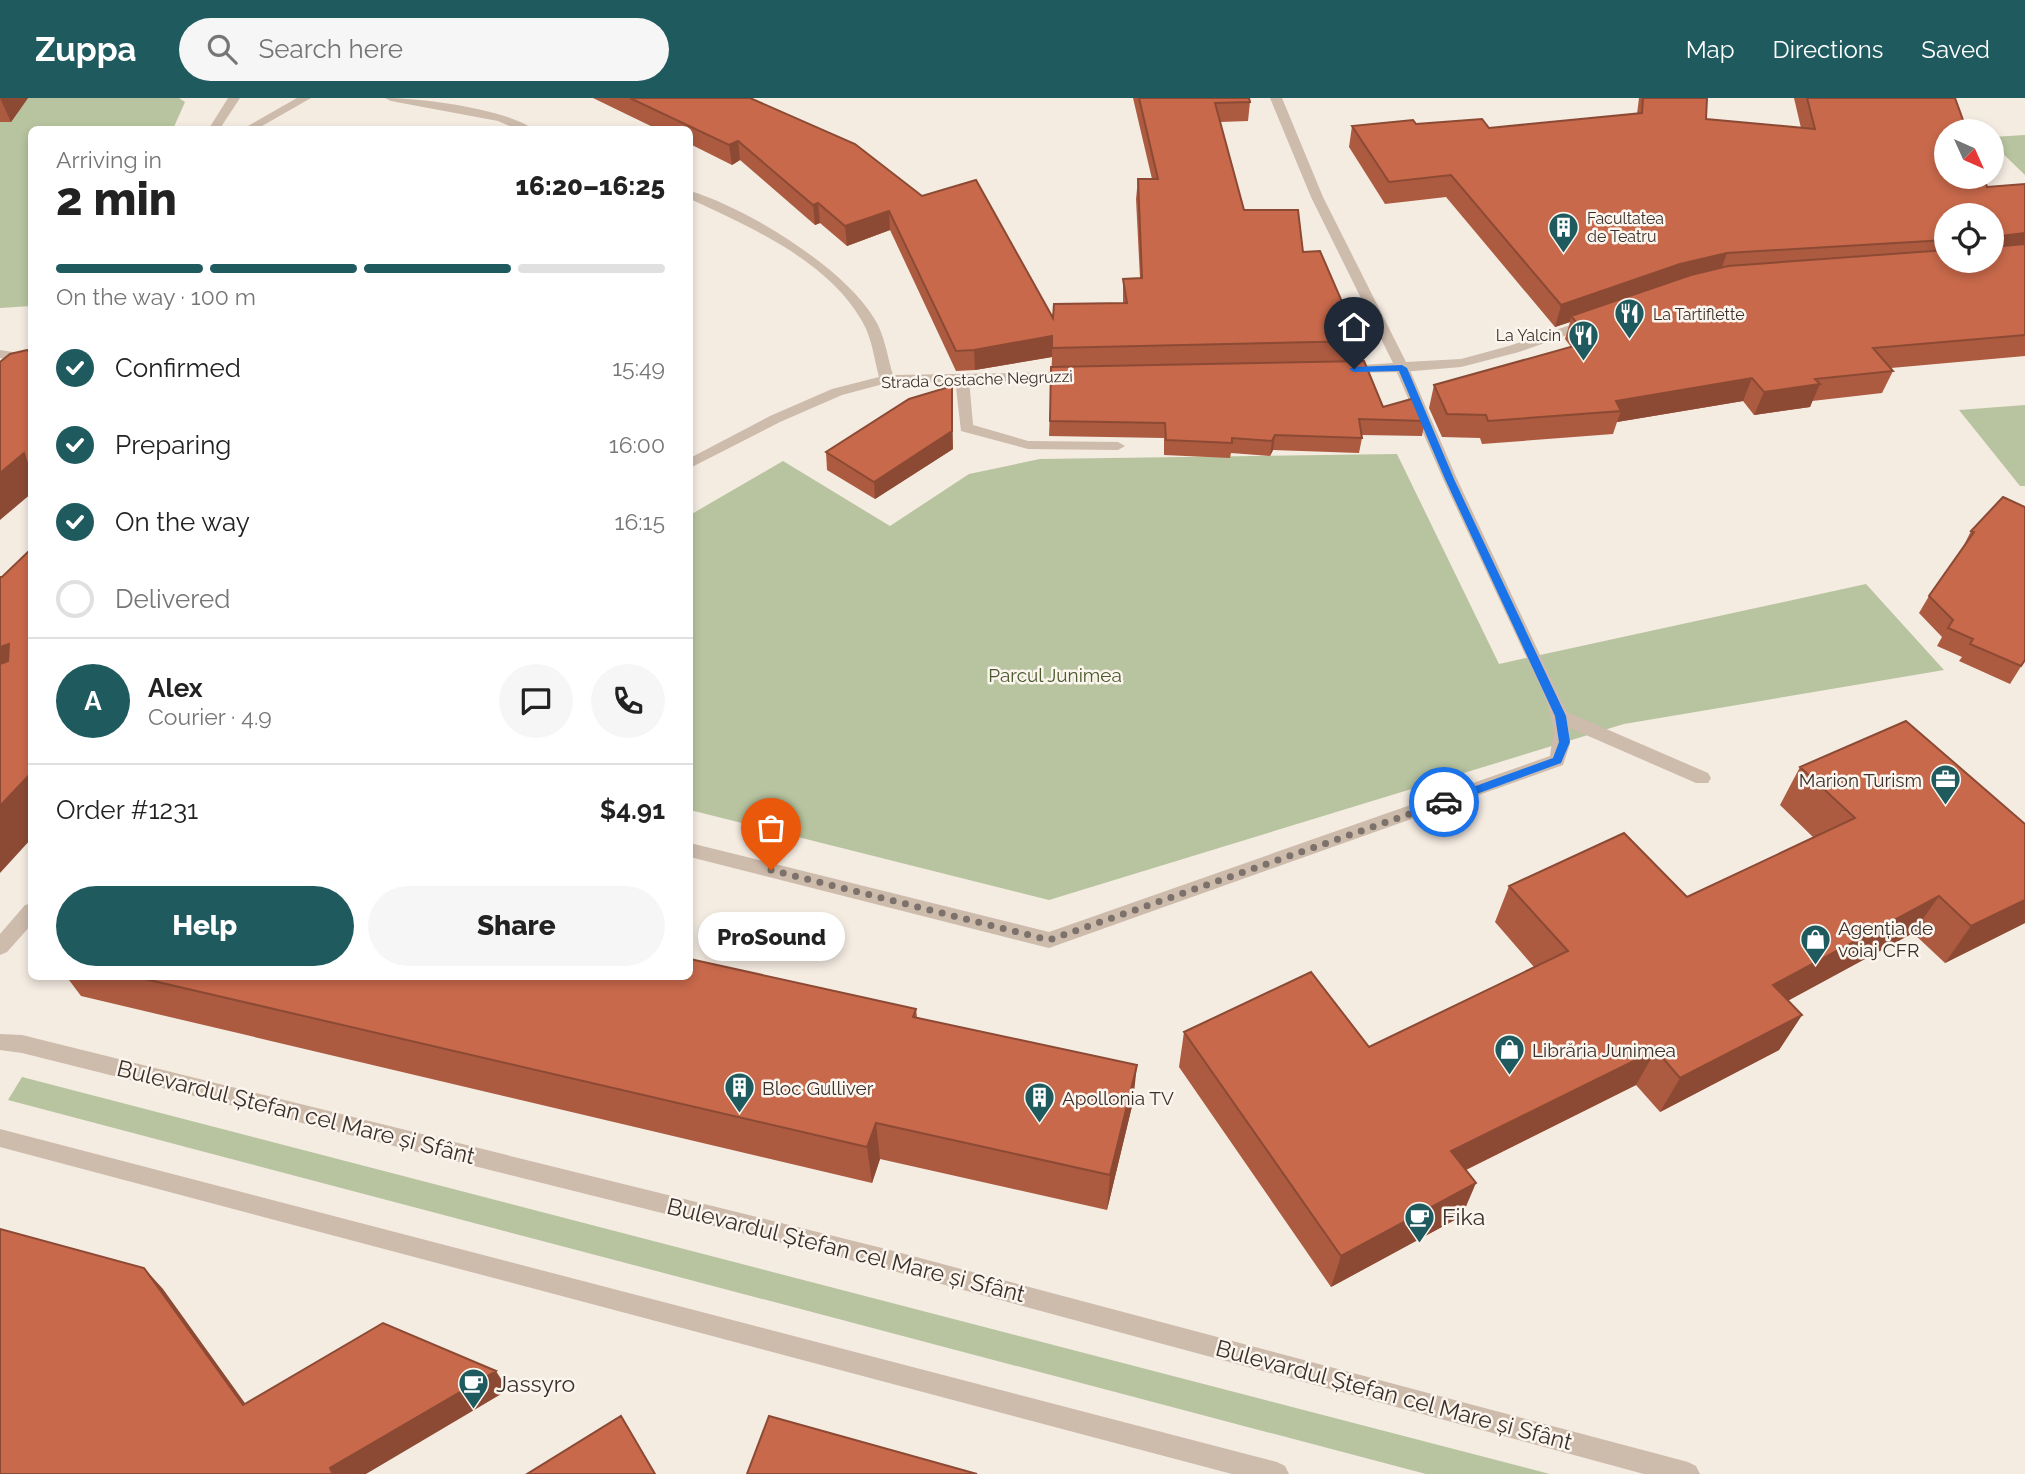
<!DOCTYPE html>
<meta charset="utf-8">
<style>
body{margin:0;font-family:Raleway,sans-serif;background:#f6f6f6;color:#222;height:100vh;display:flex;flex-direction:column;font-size:26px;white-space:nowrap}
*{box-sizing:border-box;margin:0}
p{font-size:23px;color:#767676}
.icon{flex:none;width:38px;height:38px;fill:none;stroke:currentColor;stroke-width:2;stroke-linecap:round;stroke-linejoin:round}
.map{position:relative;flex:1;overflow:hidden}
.details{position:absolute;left:28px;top:28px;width:665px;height:854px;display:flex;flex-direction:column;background:#fff;border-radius:10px;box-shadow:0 4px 10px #0003}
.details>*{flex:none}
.needle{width:46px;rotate:135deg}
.tools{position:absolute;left:1934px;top:21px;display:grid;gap:14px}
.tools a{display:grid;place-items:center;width:70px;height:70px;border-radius:50%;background:#fff;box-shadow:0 4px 10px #0003;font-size:35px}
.pin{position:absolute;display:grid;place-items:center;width:60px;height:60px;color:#fff;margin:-72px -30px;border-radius:50% 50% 50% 0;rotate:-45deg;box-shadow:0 0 7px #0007}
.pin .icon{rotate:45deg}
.courier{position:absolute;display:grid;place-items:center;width:70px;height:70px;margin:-35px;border:5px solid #1a73e8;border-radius:50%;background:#fff;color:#222;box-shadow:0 2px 9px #0007}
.bubble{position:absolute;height:49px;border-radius:24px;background:#fff;box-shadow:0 4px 10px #0003;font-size:23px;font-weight:800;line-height:49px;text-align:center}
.overview em{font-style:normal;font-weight:800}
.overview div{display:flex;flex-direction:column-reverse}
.overview{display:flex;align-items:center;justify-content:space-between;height:119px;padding:0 28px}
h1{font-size:46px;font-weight:800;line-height:52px}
.bar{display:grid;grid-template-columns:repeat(4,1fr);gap:10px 7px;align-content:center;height:84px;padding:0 28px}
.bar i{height:9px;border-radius:5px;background:#e0e0e0}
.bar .on{background:#1f5a5e}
.bar p{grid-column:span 4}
.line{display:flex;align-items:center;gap:18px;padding:0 28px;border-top:2px solid #e0e0e0}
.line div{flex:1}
.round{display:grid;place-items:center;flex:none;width:74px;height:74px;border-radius:37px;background:#f6f6f6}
ol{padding:0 28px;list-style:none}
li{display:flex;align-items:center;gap:21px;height:77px}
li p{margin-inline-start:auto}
li .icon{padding:7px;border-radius:50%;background:#1f5a5e;color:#fff;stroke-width:4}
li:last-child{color:#767676}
li i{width:38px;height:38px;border:4px solid #e0e0e0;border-radius:50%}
.cta{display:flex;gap:14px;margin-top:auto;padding:14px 28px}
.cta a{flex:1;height:80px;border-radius:42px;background:#1f5a5e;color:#fff;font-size:28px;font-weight:800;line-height:80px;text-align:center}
.cta a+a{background:#f6f6f6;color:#222}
header{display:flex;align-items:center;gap:42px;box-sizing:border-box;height:98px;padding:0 35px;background:#1f5a5e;color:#fff}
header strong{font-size:33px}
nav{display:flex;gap:38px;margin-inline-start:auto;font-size:24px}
.search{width:490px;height:63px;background:#f6f6f6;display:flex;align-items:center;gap:18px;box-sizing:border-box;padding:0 24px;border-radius:38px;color:#767676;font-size:26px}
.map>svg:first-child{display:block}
</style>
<header>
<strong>Zuppa</strong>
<div class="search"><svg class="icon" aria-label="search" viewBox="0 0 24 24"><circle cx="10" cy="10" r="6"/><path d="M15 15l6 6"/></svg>Search here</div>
<nav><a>Map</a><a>Directions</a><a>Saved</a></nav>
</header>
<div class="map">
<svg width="2025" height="1376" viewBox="0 0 2025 1376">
<rect width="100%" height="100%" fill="#f4ebe1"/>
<path fill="#b8c4a0" d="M 28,0 L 179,0 L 185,4 L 173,31 L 32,32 L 31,208 L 0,210 L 0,24 L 11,23 Z
M 2025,37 L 2025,77 L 1992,45 L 1992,39 Z
M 2025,307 L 2025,388 L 2020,388 L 1959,312 Z
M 1397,356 L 1499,566 L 1866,486 L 1944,572 L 1624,626 L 1049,802 L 690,712 L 690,417 L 783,363 L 890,428 L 969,376 L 1040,361 Z
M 22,979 L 1550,1376 L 1426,1376 L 8,1002 Z"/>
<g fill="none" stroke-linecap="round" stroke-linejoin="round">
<path fill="#cdbbac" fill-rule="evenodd" d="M 0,252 L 32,257 L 32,265 L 0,260 Z
M 1402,266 L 1409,270 L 1457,381 L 1567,614 L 1708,675 L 1711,680 L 1708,685 L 1696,685 L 1570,630 L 1570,646 L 1563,667 L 1049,850 L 690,759 L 690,745 L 1049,834 L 1550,658 L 1554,631 L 1545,599 L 1443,381 L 1395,270 Z
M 962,277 L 969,281 L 973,327 L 1028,343 L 1118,344 L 1125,348 L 1118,352 L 1028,351 L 961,333 L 955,281 Z"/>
<path fill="#cdbbac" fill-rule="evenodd" d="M 228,0 L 240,0 L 219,32 L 208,32 Z
M 297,0 L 311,0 L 255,32 L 241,32 Z"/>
<path fill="#cdbbac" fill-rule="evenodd" d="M 385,0 C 421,0 507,11 535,32 L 519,32 L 498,23 L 391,3 Z
M 1270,0 L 1282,0 L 1323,99 L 1406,264 L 1461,261 L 1509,248 L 1588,221 L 1593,222 L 1593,228 L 1519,254 L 1461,269 L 1402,274 L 1341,275 L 1339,272 L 1346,268 L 1393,265 L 1311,99 Z
M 690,93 C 747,110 843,169 874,220 C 885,237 887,258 893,277 L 1073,274 L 1080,278 L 1073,282 L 887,285 L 842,297 L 780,324 L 690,370 L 690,360 L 770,318 L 832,291 L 879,279 C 874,260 872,240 862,223 C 827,162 750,129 690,101 Z
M 32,805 L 32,826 L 7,854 L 0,857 L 0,836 L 25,807 Z
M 0,936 L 22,937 L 886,1151 L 1688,1364 L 1696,1368 L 1700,1376 L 1644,1376 L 886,1171 L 22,955 L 0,952 Z
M 0,1031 L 1277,1364 L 1285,1368 L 1289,1376 L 1232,1376 L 0,1049 Z"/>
</g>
<path fill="#ac5a40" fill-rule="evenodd" d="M 0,0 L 28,0 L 11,24 L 0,24 Z
M 593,0 L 750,0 L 1053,220 L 1123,205 L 1123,181 L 1140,180 L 1136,101 L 1138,81 L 1152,81 L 1133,0 L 1249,0 L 1250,4 L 1248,23 L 1220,24 L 1244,112 L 1303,154 L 1359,243 L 1355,263 L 1383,309 L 1425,323 L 1422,338 L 1362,337 L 1362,340 L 1359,355 L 1273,352 L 1270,358 L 1231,355 L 1230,360 L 1164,357 L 1164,340 L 1049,338 L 1052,259 L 975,272 L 956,273 L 890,132 L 847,148 L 820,125 L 815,127 L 740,62 L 732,67 L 690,46 L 690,32 L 659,32 Z
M 1639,0 L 1707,0 L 1706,21 L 1801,30 L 1794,0 L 1955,0 L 1987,89 L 2025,86 L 2025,258 L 1891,270 L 1893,273 L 1882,295 L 1812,303 L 1810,309 L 1754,317 L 1743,303 L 1617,324 L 1613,336 L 1482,346 L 1480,340 L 1442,339 L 1429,310 L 1434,287 L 1571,249 L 1565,241 L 1570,224 L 1555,229 L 1446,99 L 1385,106 L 1349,49 L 1352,28 L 1416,26 L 1489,30 L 1637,16 ZM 1946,117 L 1992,117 L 1992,163 L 1946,163 Z
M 953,351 L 875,401 L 827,372 L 826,354 Z
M 2003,399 L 2025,562 L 2010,586 L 1959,563 L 1962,559 L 1937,548 L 1942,539 L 1919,515 L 1929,498 L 1962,451 L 1971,433 Z
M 1800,669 L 2025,825 L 1945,865 L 1913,835 L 1788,902 L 1802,917 L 1779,952 L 1660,1014 L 1636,987 L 1466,1072 L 1462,1118 L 1331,1189 L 1179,969 L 1184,934 L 1369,949 L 1534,869 L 1495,824 L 1509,788 L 1687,799 L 1814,740 L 1780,707 Z
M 66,878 L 690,878 L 916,911 L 917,919 L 1133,1004 L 1107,1112 L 880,1061 L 872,1085 L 81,898 Z"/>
<path fill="#8c4a34" d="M 0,0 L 28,0 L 11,24 Z
M 738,43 L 740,62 L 732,67 L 729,47 Z
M 818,105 L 820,125 L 815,127 L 813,107 Z
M 889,113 L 890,132 L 847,148 L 845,128 Z
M 2025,135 L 2025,155 L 1992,157 L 2001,138 Z
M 1727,155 L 1719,177 L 1571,218 L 1570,224 L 1555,229 L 1561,207 L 1680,166 Z
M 1052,238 L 1052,259 L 975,272 L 974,252 Z
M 1752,280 L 1743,303 L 1617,324 L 1621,313 L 1616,303 Z
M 1820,286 L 1810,309 L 1754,317 L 1764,294 Z
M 952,288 L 953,351 L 875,401 L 874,384 Z
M 1275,337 L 1273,352 L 1270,358 L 1272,343 Z
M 24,355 L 32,368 L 32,395 L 0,422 L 0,375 Z
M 9,546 L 32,582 L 0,576 L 0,549 Z
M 32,674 L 32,740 L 0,775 L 0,708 Z
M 1939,798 L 1913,835 L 1751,923 L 1773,887 Z
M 2025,802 L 2025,825 L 1945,865 L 1971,828 Z
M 1802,917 L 1779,952 L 1660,1014 L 1680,980 Z
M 1656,952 L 1636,987 L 1437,1086 L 1451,1053 Z
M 1137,967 L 1133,1004 L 1107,1112 L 1110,1077 Z
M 876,1025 L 880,1061 L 872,1085 L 867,1049 Z
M 1476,1085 L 1462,1118 L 1331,1189 L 1341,1158 Z
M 144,1170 L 163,1191 L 260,1326 L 243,1307 Z
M 496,1273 L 508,1292 L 366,1376 L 333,1376 L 330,1370 Z"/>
<path fill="#c8694b" stroke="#8c4a34" stroke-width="2" d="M 630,0 L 750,0 L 855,46 L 922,98 L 976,82 L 1053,220 L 1054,206 L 1127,205 L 1123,181 L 1142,180 L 1138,81 L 1158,81 L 1139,0 L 1249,0 L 1250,4 L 1215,5 L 1244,112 L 1298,112 L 1303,154 L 1320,153 L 1359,243 L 1052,250 L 1052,238 L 974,252 L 956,253 L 889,113 L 845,128 L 818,105 L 813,107 L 738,43 L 729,47 Z
M 1643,0 L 1707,0 L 1706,21 L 1815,31 L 1807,0 L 1955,0 L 1967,33 L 1946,33 L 1946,79 L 1984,79 L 1987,89 L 2025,86 L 2025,135 L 1992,139 L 1992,117 L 1946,117 L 1946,142 L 1727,155 L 1680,166 L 1561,207 L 1451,77 L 1389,84 L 1352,28 L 1413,22 L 1416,26 L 1482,21 L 1489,30 L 1642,15 Z
M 2025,146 L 2025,237 L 1873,250 L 1893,273 L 1815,281 L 1820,286 L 1764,294 L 1752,280 L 1616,303 L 1621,313 L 1488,323 L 1486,317 L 1447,316 L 1434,287 L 1592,243 L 1571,218 L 1691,177 L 1728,168 L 1946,152 L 1946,163 L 1992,163 L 1992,149 Z
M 27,252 L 32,253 L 32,382 L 24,355 L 0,375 L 0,264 L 10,256 Z
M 1364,263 L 1383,309 L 1415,300 L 1425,323 L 1359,321 L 1362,340 L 1275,337 L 1272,343 L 1232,340 L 1232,345 L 1166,342 L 1165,325 L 1050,323 L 1051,269 Z
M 952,288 L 952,333 L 874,384 L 826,354 L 909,301 Z
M 2003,399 L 2025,409 L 2025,562 L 2021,568 L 1970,546 L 1973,541 L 1948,530 L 1953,522 L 1929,498 L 1974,434 L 1971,433 Z
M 32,450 L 32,674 L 0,708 L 0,566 L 8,563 L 9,546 L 0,549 L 0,479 L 2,479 Z
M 1906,623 L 2025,726 L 2025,802 L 1971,828 L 1939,798 L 1773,887 L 1802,917 L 1680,980 L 1656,952 L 1451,1053 L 1476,1085 L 1341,1158 L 1184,934 L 1311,874 L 1369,949 L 1568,853 L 1509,788 L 1624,735 L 1687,799 L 1855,720 L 1800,669 Z
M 690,861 L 916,911 L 913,919 L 1137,967 L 1110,1077 L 876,1025 L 867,1049 L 132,878 L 690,878 Z
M 0,1131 L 144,1170 L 243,1307 L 383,1225 L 496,1273 L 330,1370 L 333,1376 L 0,1376 Z
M 621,1318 L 655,1376 L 527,1376 Z
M 769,1318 L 977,1376 L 747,1376 Z"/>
<path fill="#1a73e8" d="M 1402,267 L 1407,270 L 1454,381 L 1566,618 L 1570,644 L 1561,665 L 1444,708 L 1438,704 L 1440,701 L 1553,660 L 1559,644 L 1555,618 L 1445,381 L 1399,273 L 1354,274 L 1349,271 L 1354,269 Z"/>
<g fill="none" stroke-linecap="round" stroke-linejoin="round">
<path stroke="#7c716b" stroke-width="7" stroke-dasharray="0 12.6" d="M 771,772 L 1049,842 L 1444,704"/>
</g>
<defs>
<symbol id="building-pin" viewBox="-11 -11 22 30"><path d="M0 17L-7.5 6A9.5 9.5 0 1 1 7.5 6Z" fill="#1f5a5e" stroke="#fbf5ee"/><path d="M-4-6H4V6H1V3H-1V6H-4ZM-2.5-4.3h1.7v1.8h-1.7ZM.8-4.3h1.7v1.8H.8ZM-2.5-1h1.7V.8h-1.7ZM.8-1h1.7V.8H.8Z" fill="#fff"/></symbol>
<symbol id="restaurant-pin" viewBox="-11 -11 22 30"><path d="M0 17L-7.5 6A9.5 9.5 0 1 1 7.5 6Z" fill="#1f5a5e" stroke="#fbf5ee"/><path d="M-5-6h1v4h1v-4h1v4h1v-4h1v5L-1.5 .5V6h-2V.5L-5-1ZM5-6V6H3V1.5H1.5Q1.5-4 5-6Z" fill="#fff"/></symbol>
<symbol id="office-pin" viewBox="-11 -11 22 30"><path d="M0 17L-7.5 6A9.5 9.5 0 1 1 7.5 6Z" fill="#1f5a5e" stroke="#fbf5ee"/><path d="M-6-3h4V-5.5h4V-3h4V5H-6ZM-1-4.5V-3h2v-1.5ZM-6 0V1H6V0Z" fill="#fff"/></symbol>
<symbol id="shop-pin" viewBox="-11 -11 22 30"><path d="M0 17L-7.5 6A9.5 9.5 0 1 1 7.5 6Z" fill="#1f5a5e" stroke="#fbf5ee"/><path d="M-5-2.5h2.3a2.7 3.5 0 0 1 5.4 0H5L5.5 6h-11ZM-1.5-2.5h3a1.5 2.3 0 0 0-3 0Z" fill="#fff"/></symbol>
<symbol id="cafe-pin" viewBox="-11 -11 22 30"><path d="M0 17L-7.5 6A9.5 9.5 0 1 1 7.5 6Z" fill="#1f5a5e" stroke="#fbf5ee"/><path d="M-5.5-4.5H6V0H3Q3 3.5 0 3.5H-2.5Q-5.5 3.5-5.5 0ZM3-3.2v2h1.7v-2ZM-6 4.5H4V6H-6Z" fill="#fff"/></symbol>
</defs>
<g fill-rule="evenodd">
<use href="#building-pin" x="1546" y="112" width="35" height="47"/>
<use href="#restaurant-pin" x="1612" y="198" width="35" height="47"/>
<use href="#restaurant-pin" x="1566" y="220" width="35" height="47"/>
<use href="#office-pin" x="1928" y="664" width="35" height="47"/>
<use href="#shop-pin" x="1798" y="824" width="35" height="47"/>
<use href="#shop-pin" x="1492" y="934" width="35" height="47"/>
<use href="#building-pin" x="722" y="972" width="35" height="47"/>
<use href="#building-pin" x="1022" y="982" width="35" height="47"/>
<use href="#cafe-pin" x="1402" y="1102" width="35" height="47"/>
<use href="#cafe-pin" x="456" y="1268" width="35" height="47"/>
</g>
<g text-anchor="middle" stroke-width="5" stroke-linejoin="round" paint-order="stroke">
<g font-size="16" fill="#3b302b" stroke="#fbf5ee" text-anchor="start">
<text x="1587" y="126">Facultatea<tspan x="1587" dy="18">de Teatru</tspan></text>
<text x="1653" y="222">La Tartiflette</text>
<text x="1561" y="243" text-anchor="end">La Yalcin</text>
</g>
<g font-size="16" fill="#3b302b" stroke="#fbf5ee">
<text transform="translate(977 281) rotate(-2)" y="6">Strada Costache Negruzzi</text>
</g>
<g font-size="19" fill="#4a5a2e" stroke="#fbf5ee">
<text x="1055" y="584">Parcul Junimea</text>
</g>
<g font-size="19" fill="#3b302b" stroke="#fbf5ee" text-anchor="start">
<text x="1922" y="689" text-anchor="end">Marion Turism</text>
<text x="1838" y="837">Agenția de<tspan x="1838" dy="22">voiaj CFR</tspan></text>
<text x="1532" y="959">Librăria Junimea</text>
<text x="762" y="997">Bloc Gulliver</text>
<text x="1062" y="1007">Apollonia TV</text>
</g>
<g font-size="23" fill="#3b302b" stroke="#fbf5ee">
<text transform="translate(296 1014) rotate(14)" y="8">Bulevardul Ștefan cel Mare și Sfânt</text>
<text transform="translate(846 1152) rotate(14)" y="8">Bulevardul Ștefan cel Mare și Sfânt</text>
<text transform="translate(1394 1297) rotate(15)" y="8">Bulevardul Ștefan cel Mare și Sfânt</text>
</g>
<g font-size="23" fill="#3b302b" stroke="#fbf5ee" text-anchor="start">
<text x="1442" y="1127">Fika</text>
<text x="496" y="1294">Jassyro</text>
</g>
</g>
</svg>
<div class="tools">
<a><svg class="needle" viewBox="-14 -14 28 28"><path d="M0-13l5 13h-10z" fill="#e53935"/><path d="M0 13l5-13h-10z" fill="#767676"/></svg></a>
<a><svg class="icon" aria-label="locate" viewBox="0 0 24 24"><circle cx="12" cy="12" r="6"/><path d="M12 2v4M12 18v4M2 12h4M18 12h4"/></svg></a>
</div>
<div class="pin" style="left:771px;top:772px;background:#ea580c"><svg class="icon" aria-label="bag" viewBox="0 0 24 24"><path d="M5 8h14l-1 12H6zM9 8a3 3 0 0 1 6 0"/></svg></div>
<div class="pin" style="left:1354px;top:271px;background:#1f2937"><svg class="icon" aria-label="home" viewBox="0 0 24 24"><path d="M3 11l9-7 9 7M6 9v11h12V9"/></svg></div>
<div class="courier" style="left:1444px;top:704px"><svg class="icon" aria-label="car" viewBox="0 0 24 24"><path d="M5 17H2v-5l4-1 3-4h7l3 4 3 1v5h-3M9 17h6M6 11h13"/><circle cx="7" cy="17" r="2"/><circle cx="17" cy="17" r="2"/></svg></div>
<div class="bubble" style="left:698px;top:814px;width:147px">ProSound</div>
<section class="details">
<div class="overview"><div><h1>2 min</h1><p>Arriving in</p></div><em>16:20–16:25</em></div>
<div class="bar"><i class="on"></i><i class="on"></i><i class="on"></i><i></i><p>On the way · 100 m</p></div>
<ol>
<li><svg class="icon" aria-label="check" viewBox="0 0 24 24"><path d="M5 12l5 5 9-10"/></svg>Confirmed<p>15:49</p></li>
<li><svg class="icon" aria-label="check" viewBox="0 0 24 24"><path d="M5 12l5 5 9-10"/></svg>Preparing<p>16:00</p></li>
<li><svg class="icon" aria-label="check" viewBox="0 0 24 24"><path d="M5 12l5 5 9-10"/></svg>On the way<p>16:15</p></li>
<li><i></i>Delivered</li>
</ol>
<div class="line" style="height:126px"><b class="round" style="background:#1f5a5e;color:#fff">A</b><div><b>Alex</b><p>Courier · 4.9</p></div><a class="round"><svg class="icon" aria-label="chat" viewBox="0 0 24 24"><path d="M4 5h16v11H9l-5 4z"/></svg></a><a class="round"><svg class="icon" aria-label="phone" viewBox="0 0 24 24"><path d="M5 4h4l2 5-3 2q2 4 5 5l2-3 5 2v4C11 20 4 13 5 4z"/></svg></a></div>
<div class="line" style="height:91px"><div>Order #1231</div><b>$4.91</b></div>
<div class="cta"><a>Help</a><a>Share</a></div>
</section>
</div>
